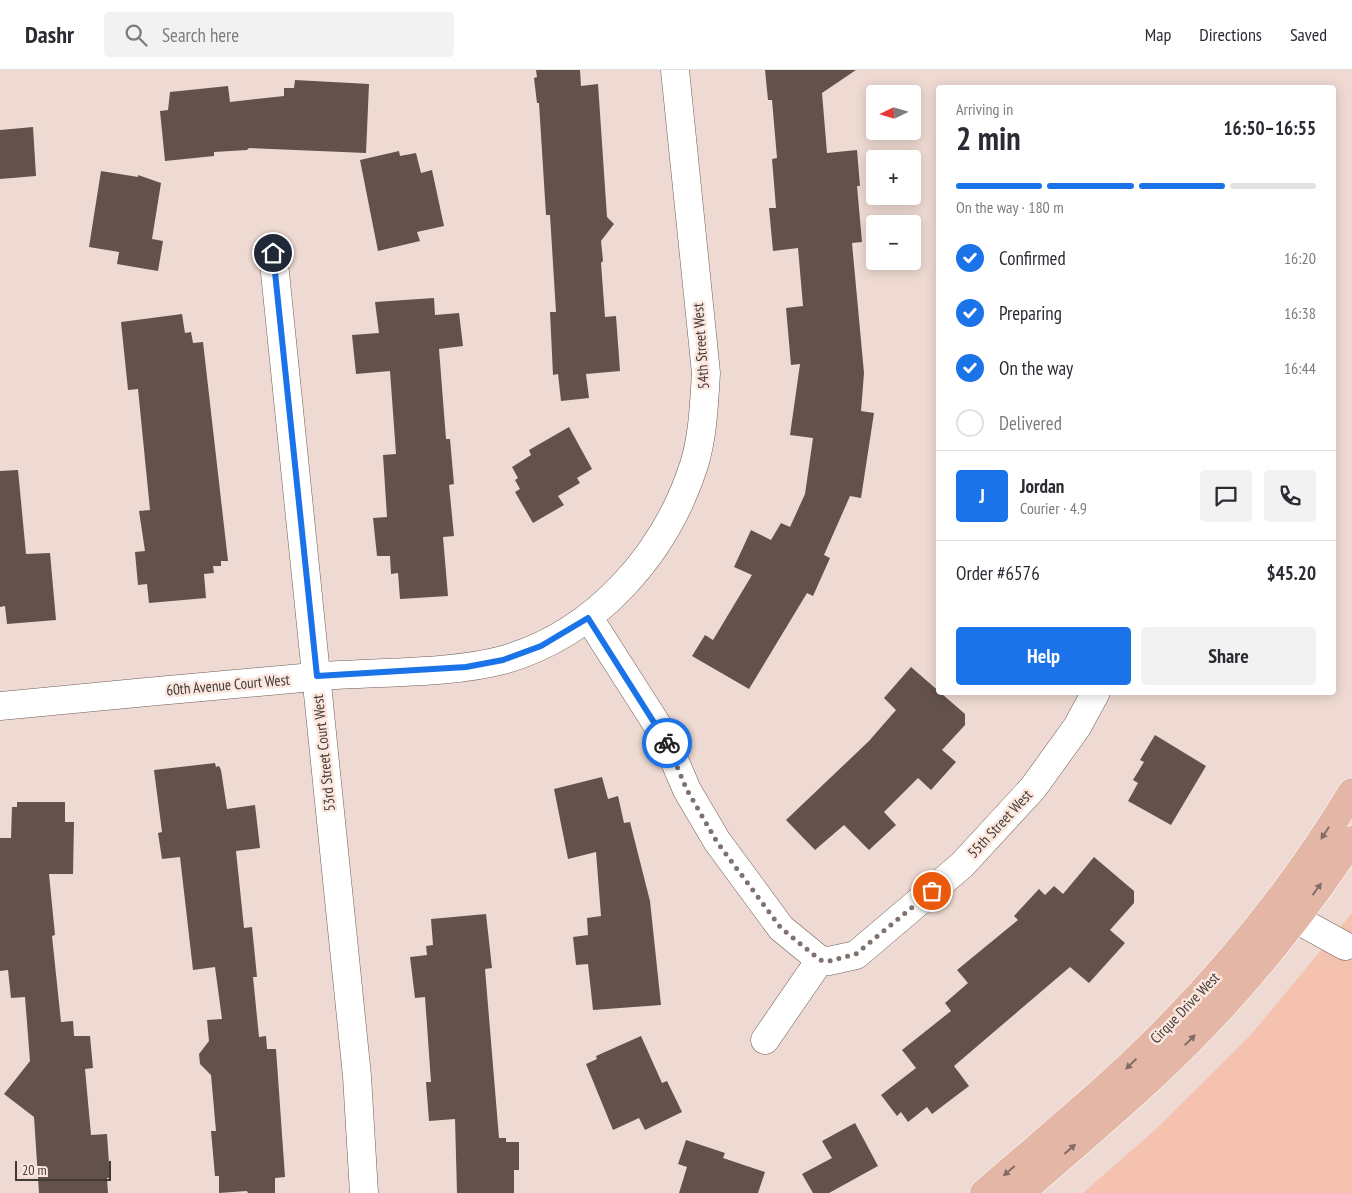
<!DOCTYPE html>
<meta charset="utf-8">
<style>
body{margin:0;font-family:"PT Sans Narrow",sans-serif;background:#f2f2f3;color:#2b2b33;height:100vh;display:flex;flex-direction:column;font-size:19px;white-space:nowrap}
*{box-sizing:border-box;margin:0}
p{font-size:16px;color:#7c7c81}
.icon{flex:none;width:28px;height:28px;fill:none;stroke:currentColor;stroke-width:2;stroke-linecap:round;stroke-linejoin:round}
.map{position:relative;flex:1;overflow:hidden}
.sheet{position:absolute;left:936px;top:15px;width:400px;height:610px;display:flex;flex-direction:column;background:#fff;border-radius:5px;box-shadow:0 2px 12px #0003}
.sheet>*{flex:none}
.needle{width:32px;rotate:265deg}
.fabs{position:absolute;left:866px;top:15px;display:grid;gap:10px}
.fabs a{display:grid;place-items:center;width:55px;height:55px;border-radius:5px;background:#fff;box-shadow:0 2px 12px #0003;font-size:25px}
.scale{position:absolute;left:15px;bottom:12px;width:96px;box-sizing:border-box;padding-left:5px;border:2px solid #433a37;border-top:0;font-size:14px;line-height:18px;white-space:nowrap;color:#433a37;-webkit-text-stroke:4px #fce7df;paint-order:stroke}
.pin{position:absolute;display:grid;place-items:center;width:42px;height:42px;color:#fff;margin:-21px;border:2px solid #fff;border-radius:50%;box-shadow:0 1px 5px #0007}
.courier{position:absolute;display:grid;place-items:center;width:50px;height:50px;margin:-25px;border:4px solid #1a73e8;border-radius:50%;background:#fff;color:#222;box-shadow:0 1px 6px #0007}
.headline em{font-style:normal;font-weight:600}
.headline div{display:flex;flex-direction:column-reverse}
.headline{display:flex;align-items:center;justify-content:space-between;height:85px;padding:0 20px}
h1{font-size:32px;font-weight:600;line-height:38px}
.bar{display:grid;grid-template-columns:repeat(4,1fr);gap:8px 5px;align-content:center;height:60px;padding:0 20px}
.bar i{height:6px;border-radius:4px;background:#e1e1e2}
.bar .selected{background:#1a73e8}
.bar p{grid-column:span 4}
.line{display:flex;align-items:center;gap:12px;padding:0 20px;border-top:1px solid #e1e1e2}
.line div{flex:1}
.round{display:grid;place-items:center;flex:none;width:52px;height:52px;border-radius:5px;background:#f2f2f3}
ol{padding:0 20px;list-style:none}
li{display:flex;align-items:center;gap:15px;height:55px}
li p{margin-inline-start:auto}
li .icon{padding:5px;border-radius:50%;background:#1a73e8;color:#fff;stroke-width:4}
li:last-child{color:#7c7c81}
li i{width:28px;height:28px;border:2px solid #e1e1e2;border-radius:50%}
.button{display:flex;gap:10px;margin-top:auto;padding:10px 20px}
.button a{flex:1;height:58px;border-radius:5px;background:#1a73e8;color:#fff;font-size:20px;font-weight:600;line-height:58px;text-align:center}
.button a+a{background:#f2f2f3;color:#2b2b33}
header{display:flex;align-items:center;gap:30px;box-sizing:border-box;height:70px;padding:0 25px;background:#fff;border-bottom:1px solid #e1e1e2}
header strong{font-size:24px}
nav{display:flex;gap:28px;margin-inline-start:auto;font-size:18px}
.search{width:350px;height:45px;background:#f2f2f3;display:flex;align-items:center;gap:12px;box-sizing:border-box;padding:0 18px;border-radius:5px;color:#7c7c81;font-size:19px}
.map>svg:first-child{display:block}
</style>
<header>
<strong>Dashr</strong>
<div class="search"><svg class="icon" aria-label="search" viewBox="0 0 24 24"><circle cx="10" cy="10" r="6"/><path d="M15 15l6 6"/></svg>Search here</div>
<nav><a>Map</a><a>Directions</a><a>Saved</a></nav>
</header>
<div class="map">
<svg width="1352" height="1123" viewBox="0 0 1352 1123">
<rect width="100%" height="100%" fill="#eedad2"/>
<path fill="#f5c2af" d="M 1352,843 L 1352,1123 L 1083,1123 L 1156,1059 L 1249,967 Z"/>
<path fill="#63524b" d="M 536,0 L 580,0 L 581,16 L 598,14 L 607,147 L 614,154 L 601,171 L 603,191 L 601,193 L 605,247 L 616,246 L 620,301 L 586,304 L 589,328 L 561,331 L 558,304 L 553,305 L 550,242 L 556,242 L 550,145 L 546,145 L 539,33 L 537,33 L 534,8 L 537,7 Z
M 765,0 L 856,0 L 822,23 L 827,83 L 857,80 L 860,116 L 857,116 L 862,172 L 852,173 L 864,303 L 861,341 L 874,343 L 861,428 L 850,426 L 824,485 L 830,488 L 813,526 L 807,523 L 749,619 L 692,586 L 705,565 L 713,570 L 752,505 L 734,497 L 751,460 L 771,470 L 781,453 L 790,457 L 805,424 L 813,368 L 790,365 L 800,294 L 791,295 L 786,238 L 803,236 L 798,178 L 773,181 L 769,138 L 776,138 L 772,89 L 777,88 L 772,30 L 768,30 Z
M 295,10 L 369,14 L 366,83 L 249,78 L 247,80 L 214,82 L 214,86 L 165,91 L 160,41 L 168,40 L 170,22 L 228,16 L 230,32 L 284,26 L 284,18 L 294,18 Z
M 33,57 L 36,106 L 0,109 L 0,60 Z
M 399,81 L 400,86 L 416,83 L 421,103 L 432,100 L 444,156 L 417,162 L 420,171 L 378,181 L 360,90 Z
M 101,101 L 138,107 L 138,105 L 161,113 L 152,169 L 163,171 L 158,201 L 117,194 L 119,182 L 89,177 Z
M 434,228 L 435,245 L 459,243 L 463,276 L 439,279 L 446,369 L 450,369 L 454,414 L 449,415 L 454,466 L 443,467 L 448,526 L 400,529 L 398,503 L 391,504 L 390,486 L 377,486 L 373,448 L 387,447 L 383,385 L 396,384 L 390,301 L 356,304 L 352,265 L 379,263 L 375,232 Z
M 182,244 L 185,263 L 191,262 L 193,273 L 203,272 L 228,491 L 221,491 L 221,496 L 213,496 L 214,503 L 204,504 L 206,528 L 149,533 L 147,514 L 138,515 L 135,482 L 145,481 L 139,441 L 150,440 L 138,319 L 128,320 L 121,252 Z
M 569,357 L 592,399 L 577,408 L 580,413 L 558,426 L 564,435 L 533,453 L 515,422 L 520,419 L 515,410 L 518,408 L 512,397 L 531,385 L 529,380 Z
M 18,400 L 26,484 L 50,483 L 56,550 L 7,554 L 5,536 L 0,537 L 0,401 Z
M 911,597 L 965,644 L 965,655 L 942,680 L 956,692 L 931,720 L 918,708 L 884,742 L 896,755 L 869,780 L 844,755 L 815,780 L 786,750 L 869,671 L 896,640 L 884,628 Z
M 1155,665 L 1206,696 L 1171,755 L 1128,731 L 1138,713 L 1133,710 L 1144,692 L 1140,690 Z
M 215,693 L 216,697 L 219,696 L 221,700 L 227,739 L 255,735 L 260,778 L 236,781 L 244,858 L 252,857 L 257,907 L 253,907 L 259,967 L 266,966 L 267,979 L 276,979 L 285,1107 L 275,1108 L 275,1123 L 248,1123 L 247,1121 L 219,1123 L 219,1106 L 215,1106 L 211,1061 L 216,1061 L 211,1005 L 200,994 L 199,984 L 209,971 L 207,950 L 222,949 L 215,897 L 193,900 L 180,787 L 162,789 L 158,763 L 162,762 L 154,700 Z
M 602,707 L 608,729 L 618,726 L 624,753 L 630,752 L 650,831 L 661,935 L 593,940 L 588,894 L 576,895 L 573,867 L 588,865 L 587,848 L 601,846 L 596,782 L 568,789 L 554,719 Z
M 17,732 L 65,732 L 65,752 L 74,752 L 73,804 L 49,804 L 55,865 L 52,866 L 61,952 L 73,951 L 74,966 L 90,966 L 93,998 L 85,999 L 91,1065 L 107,1064 L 110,1108 L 107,1108 L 108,1123 L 39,1123 L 34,1047 L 4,1024 L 30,991 L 25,927 L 11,928 L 8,900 L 0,901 L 0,768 L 11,768 L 12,737 L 17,737 Z
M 1094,787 L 1134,821 L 1134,833 L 1110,860 L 1125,873 L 1089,913 L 1070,897 L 954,996 L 969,1016 L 932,1044 L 927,1037 L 908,1052 L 901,1042 L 897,1046 L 881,1025 L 916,998 L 902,980 L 951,941 L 945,933 L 968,913 L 957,900 L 1018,850 L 1014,846 L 1039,819 L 1045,825 L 1054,816 L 1063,824 Z
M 486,844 L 492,898 L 485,899 L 499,1068 L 506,1068 L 506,1072 L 519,1072 L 519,1100 L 514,1100 L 514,1123 L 457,1123 L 455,1049 L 429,1051 L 426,1012 L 431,1012 L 425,927 L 415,928 L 410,887 L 427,885 L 426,876 L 433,875 L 431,849 Z
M 641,966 L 662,1013 L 667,1011 L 682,1042 L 645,1060 L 639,1048 L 613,1060 L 586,994 L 597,989 L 596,986 Z
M 855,1053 L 878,1096 L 829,1123 L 813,1123 L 802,1104 L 832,1088 L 822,1071 Z
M 686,1070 L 725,1083 L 723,1088 L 765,1102 L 758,1123 L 679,1123 L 687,1097 L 678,1094 Z"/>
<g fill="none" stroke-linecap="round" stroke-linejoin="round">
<defs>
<path id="minor" d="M 273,183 L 357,1006 L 364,1123
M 589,548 L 663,664 L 687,720 L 717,771 L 781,858 L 820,890 L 829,891 L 856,885 L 962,795 L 1033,718 L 1077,657 L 1096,622
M 0,636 C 104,626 209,616 313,607 C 372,601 446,605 503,590 C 595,564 665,485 694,395 C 703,366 704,334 706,303 L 675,0
M 1276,838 L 1345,876
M 765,970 L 820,890"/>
<path id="major" d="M 984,1123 C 1032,1081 1081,1041 1127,998 C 1213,917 1291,823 1352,722
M 1020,1123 C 1064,1085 1109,1047 1151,1008 C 1227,938 1295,856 1352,770"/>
</defs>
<use href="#minor" stroke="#6f5d57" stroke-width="29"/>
<use href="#major" stroke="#fff" stroke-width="29"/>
<use href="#minor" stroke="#fff" stroke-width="28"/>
<use href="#major" stroke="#e3b6a6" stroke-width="28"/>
</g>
<defs><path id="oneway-solid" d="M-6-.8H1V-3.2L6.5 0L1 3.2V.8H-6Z" transform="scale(1.25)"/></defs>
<g fill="#836c63">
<use href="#oneway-solid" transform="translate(1325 763) rotate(123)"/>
<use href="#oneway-solid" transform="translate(1317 819) rotate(-54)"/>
<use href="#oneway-solid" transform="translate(1190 970) rotate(-45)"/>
<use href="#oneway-solid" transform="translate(1131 994) rotate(136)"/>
<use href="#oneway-solid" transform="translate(1070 1079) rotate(-41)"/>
<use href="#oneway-solid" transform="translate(1009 1101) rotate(139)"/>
</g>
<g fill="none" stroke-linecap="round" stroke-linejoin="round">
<path stroke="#7f726d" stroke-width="5" stroke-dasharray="0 9" d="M 667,673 L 687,720 L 717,772 L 781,858 L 820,890 L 829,891 L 856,884 L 932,821"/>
<path stroke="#1a73e8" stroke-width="6" d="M 273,183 L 317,606 L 466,597 L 503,590 L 541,576 L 588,548 L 667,673"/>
</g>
<g text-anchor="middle" stroke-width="5" stroke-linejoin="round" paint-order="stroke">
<g font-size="15" fill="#433a37" stroke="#fce7df">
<text transform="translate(701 276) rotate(-94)" y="5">54th Street West</text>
<text transform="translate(228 615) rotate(-5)" y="5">60th Avenue Court West</text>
<text transform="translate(324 683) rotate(-96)" y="5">53rd Street Court West</text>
<text transform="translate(1000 754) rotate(-47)" y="5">55th Street West</text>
<text transform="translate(1185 938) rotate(-46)" y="5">Cirque Drive West</text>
</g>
</g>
</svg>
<div class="fabs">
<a><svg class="needle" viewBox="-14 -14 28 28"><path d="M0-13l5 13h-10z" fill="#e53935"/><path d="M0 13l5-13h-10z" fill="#7c7c81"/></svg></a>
<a>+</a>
<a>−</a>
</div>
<div class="scale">20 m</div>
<div class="pin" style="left:932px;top:821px;background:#ea580c"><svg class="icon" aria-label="bag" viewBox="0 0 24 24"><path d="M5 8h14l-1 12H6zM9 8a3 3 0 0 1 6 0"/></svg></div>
<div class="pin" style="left:273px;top:183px;background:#1f2937"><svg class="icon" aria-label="home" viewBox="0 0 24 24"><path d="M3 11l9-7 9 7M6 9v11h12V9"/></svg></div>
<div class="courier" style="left:667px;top:673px"><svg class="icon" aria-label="bike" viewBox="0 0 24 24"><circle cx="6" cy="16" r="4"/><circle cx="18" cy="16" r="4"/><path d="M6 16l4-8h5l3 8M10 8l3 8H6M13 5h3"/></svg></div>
<section class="sheet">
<div class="headline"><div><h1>2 min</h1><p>Arriving in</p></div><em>16:50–16:55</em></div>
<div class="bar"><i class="selected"></i><i class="selected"></i><i class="selected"></i><i></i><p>On the way · 180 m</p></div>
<ol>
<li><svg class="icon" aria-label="check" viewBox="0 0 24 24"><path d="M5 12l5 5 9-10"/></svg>Confirmed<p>16:20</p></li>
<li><svg class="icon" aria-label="check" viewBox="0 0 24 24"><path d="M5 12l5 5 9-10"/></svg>Preparing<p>16:38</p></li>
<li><svg class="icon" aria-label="check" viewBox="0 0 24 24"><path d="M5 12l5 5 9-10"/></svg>On the way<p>16:44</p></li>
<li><i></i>Delivered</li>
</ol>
<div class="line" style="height:90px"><b class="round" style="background:#1a73e8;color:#fff">J</b><div><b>Jordan</b><p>Courier · 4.9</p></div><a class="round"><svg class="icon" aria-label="chat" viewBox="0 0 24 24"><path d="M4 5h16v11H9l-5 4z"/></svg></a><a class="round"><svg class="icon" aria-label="phone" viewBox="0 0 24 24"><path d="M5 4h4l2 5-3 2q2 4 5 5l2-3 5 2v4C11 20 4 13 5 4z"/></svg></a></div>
<div class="line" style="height:65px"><div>Order #6576</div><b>$45.20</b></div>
<div class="button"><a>Help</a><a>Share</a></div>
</section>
</div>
